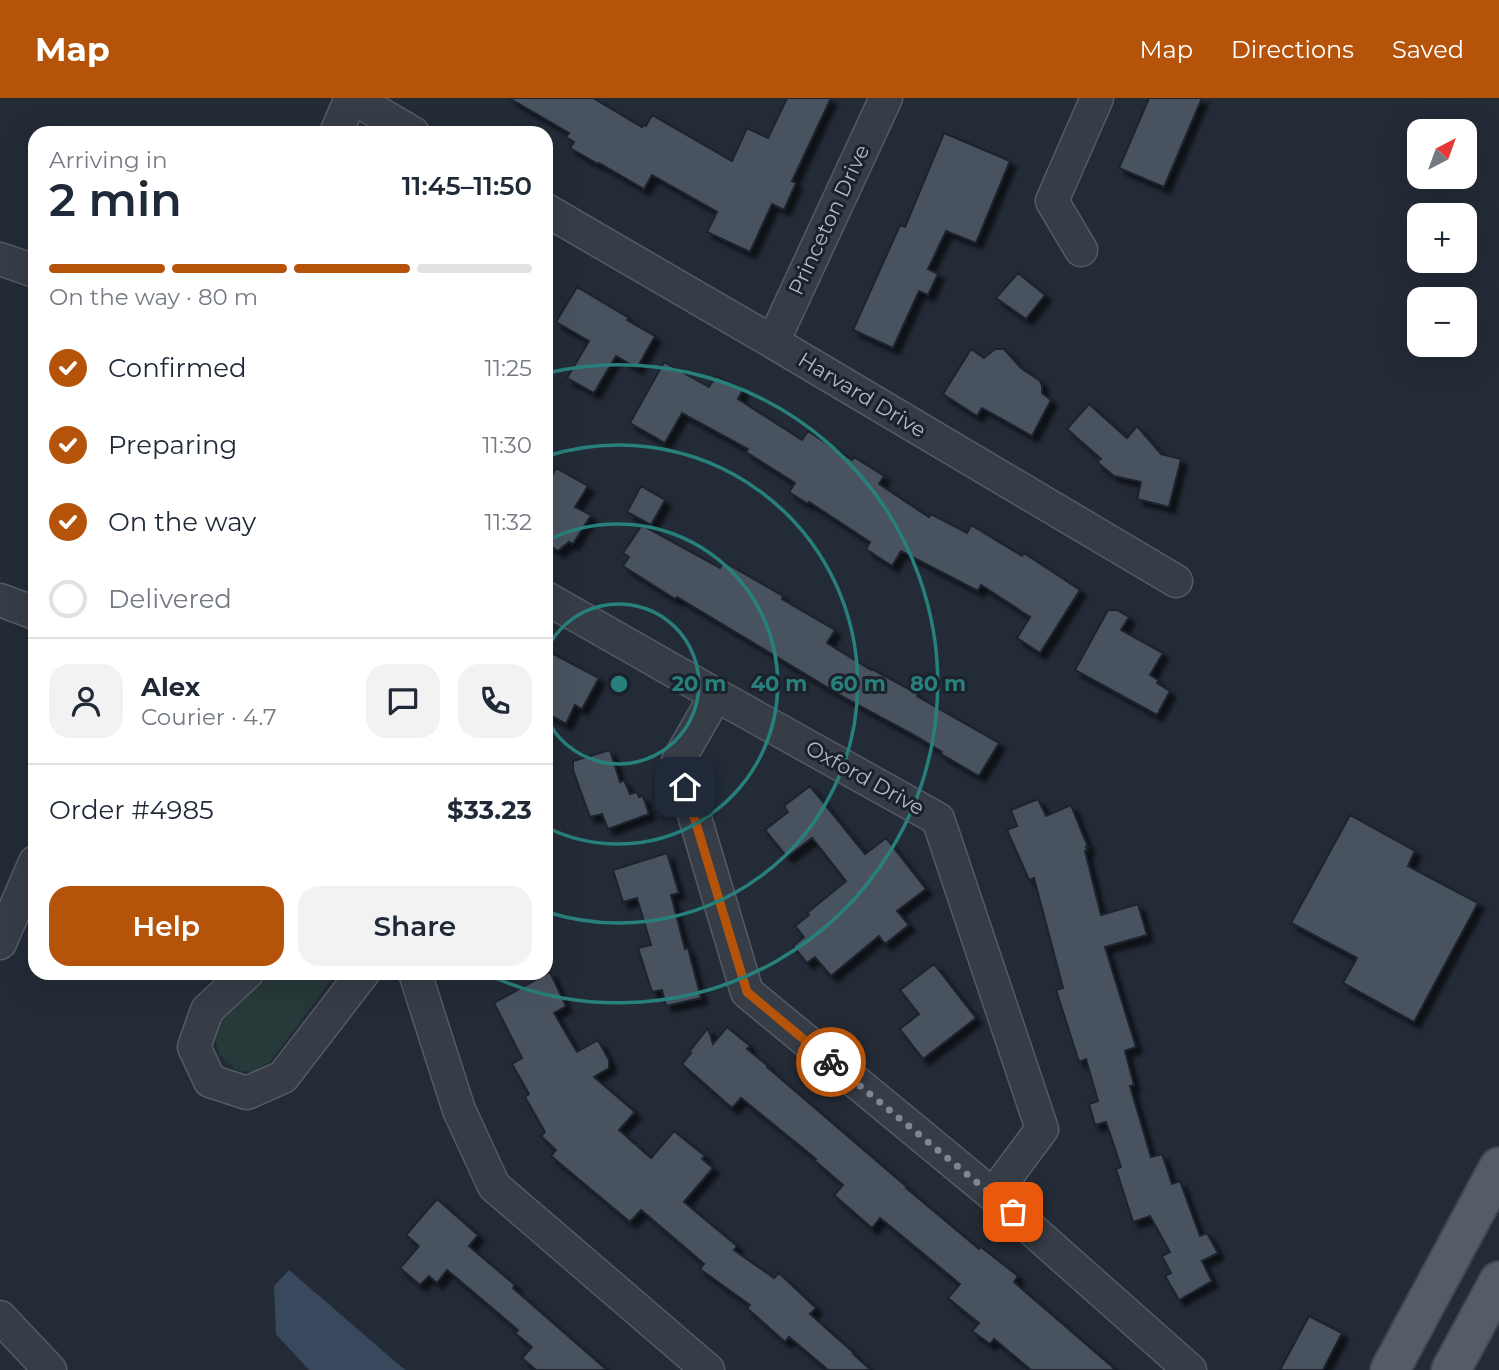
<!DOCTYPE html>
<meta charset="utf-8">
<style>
body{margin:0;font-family:Montserrat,sans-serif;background:#f2f2f3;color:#1f2937;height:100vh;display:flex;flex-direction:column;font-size:26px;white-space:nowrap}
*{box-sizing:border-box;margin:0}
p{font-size:23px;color:#747a83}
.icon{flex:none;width:38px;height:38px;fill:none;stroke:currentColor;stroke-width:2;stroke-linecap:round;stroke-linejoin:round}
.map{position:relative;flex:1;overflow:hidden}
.side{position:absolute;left:28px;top:28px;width:525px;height:854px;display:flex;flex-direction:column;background:#fff;border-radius:21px;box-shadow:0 7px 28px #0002}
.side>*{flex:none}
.needle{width:46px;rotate:41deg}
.tools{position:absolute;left:1407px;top:21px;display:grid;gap:14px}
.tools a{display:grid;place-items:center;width:70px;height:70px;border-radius:14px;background:#fff;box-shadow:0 7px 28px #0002;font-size:35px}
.pin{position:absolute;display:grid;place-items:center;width:60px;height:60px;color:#fff;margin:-30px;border-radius:14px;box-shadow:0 4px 10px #0006}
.courier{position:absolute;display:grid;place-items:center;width:70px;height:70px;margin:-35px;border:5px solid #b45309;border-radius:50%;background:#fff;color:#222;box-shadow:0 2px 9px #0007}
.overview em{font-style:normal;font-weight:600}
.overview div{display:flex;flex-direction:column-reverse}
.overview{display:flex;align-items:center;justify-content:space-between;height:119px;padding:0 21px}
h1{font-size:46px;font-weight:600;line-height:52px}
.bar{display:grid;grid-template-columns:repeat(4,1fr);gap:10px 7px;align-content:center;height:84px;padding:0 21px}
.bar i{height:9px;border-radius:5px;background:#e0e1e3}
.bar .active{background:#b45309}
.bar p{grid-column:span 4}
.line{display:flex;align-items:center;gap:18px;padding:0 21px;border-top:2px solid #e0e1e3}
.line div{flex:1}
.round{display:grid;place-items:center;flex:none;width:74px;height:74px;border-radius:21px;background:#f2f2f3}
ol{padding:0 21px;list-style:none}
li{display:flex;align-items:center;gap:21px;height:77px}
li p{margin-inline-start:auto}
li .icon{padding:7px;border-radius:50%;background:#b45309;color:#fff;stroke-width:4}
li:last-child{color:#747a83}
li i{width:38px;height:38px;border:4px solid #e0e1e3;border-radius:50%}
.button{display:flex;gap:14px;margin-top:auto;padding:14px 21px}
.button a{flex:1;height:80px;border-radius:21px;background:#b45309;color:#fff;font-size:28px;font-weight:600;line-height:80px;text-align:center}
.button a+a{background:#f2f2f3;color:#1f2937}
header{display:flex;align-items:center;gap:42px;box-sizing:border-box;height:98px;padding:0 35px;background:#b45309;color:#fff}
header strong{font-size:33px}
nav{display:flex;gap:38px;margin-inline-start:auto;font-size:24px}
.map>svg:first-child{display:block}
</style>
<header>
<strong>Map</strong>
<nav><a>Map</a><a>Directions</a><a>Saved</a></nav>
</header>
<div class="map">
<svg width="1499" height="1272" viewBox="0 0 1499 1272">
<defs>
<filter id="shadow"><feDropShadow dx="6" dy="6" stdDeviation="2" flood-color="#0009"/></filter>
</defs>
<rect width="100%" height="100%" fill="#232b37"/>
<path fill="#28393a" d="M 272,875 L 336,875 L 270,964 L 252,974 L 236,972 L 219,956 L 214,936 L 221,919 Z"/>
<path fill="#3a485e" d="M 289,1172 L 405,1272 L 309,1272 L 276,1236 L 274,1188 Z"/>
<path fill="#4a5260" stroke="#1e242e" stroke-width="2" filter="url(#shadow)" d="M 509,0 L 593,0 L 642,29 L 643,27 L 646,28 L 652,17 L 732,63 L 747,30 L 768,40 L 787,0 L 831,0 L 792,83 L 796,85 L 784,112 L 772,106 L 750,154 L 707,134 L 717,114 L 652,77 L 644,91 L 599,65 L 598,66 L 570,50 L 574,44 L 566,39 L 569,35 Z
M 1149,0 L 1202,0 L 1164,89 L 1119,70 Z
M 944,35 L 1010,63 L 976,145 L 946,133 L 928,171 L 938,176 L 928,197 L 919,193 L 893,250 L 853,232 L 900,127 L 905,129 Z
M 1018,175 L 1045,197 L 1026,221 L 996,200 Z
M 577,189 L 629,220 L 627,222 L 655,238 L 637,270 L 616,258 L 594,295 L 567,280 L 589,243 L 556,224 Z
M 971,251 L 984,260 L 995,251 L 1004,251 L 1021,270 L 1040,283 L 1042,288 L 1042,295 L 1051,302 L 1032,338 L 982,310 L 977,318 L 943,296 Z
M 664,264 L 709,289 L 716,278 L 743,292 L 738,301 L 802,342 L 808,333 L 852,362 L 854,359 L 884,378 L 879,386 L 929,419 L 931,416 L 967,435 L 971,427 L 1022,458 L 1024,455 L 1080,492 L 1040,555 L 1017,540 L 1030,519 L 981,487 L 978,493 L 901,453 L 892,468 L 866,451 L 870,444 L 809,404 L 808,406 L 789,394 L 795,385 L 746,354 L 748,351 L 682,315 L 665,345 L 630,325 Z
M 1089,306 L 1127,340 L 1137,328 L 1161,356 L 1181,361 L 1169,409 L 1137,401 L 1141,384 L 1114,378 L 1097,364 L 1101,361 L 1067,331 Z
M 556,370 L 588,388 L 575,409 L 591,417 L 573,446 L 569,444 L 558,453 L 546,445 L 546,387 Z
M 641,388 L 665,402 L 651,427 L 627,414 Z
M 642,427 L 720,470 L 724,464 L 783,498 L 782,501 L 835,532 L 827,545 L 871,572 L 872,571 L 918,596 L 917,598 L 999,645 L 979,678 L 941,656 L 942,654 L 914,637 L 845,600 L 677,499 L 675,501 L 623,468 L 629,459 L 623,455 Z
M 1108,512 L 1117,512 L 1129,519 L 1121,532 L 1163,555 L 1150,577 L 1158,582 L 1157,585 L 1170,593 L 1157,617 L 1075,572 Z
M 546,552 L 599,580 L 582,611 L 575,607 L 566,626 L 546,615 Z
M 610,652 L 620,684 L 624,682 L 630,696 L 637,694 L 639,699 L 643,698 L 649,716 L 608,731 L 602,716 L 590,719 L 573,672 L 573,663 Z
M 810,688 L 865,756 L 886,740 L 926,791 L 897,813 L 909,827 L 885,846 L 879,838 L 831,878 L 815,859 L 807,865 L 793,848 L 804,839 L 795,828 L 809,817 L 807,815 L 846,783 L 812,740 L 787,759 L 765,732 L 788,714 L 784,708 Z
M 1038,701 L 1046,718 L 1071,707 L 1088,749 L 1086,749 L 1088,752 L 1085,753 L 1101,817 L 1138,806 L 1147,837 L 1105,849 L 1136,949 L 1125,953 L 1134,987 L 1130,988 L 1151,1059 L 1162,1056 L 1172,1086 L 1180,1083 L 1200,1138 L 1207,1135 L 1218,1155 L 1202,1163 L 1212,1183 L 1179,1202 L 1165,1178 L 1171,1175 L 1162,1158 L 1170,1154 L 1150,1118 L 1133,1124 L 1116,1071 L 1121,1069 L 1106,1024 L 1095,1027 L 1089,1006 L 1098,1003 L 1086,961 L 1079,964 L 1056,892 L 1063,890 L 1034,780 L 1029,782 L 1007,732 L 1017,728 L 1011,712 Z
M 1350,717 L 1415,753 L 1408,768 L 1478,805 L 1414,924 L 1343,885 L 1357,860 L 1291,825 Z
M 667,755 L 679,795 L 671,797 L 685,851 L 688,850 L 701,900 L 666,908 L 662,892 L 652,894 L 638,850 L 651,847 L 637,800 L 623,804 L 613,772 Z
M 934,866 L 976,920 L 923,961 L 900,931 L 919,916 L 900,892 Z
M 550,874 L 566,908 L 554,915 L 577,954 L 598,942 L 609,962 L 609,970 L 594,979 L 635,1014 L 619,1032 L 651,1060 L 674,1033 L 705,1058 L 702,1061 L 713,1070 L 684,1104 L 737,1148 L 734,1152 L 774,1180 L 779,1175 L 816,1210 L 810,1216 L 854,1255 L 853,1256 L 871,1272 L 828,1272 L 789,1239 L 785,1244 L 747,1210 L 750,1207 L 700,1171 L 704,1166 L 641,1112 L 630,1124 L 551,1058 L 556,1052 L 541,1038 L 545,1034 L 525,999 L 529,996 L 512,966 L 522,960 L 494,905 Z
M 727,929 L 750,948 L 747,951 L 768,968 L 767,969 L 907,1089 L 906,1090 L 979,1151 L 981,1149 L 1018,1178 L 1014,1184 L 1116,1272 L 1031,1272 L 994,1241 L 990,1246 L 972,1233 L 979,1225 L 948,1200 L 960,1186 L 880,1120 L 872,1130 L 834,1097 L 843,1087 L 814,1062 L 816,1061 L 741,1000 L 732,1010 L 682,966 L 691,955 L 689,954 L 708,930 L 713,946 Z
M 437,1101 L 478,1137 L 469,1148 L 515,1187 L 513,1190 L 607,1272 L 536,1272 L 522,1260 L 532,1249 L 515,1235 L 518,1232 L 447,1172 L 437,1185 L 429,1178 L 420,1187 L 400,1170 L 419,1148 L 406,1137 Z
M 1309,1218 L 1342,1235 L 1323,1272 L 1280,1272 Z"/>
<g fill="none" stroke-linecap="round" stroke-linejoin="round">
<defs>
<path id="minor" d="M 353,0 L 413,35
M 336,35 L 351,0
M 546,112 L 773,244 L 1176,483
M 1081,152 L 1052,103 L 1097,0
M 0,161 L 35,173
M 773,244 L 886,0
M 546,500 L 716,597 L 938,721 L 1042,1031 L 993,1097
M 0,502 L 35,515
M 716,597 L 678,663 L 747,894 L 993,1097 L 1190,1272
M 0,845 L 35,764
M 247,875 L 207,912 L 194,949 L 210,983 L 247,995 L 283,979 L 363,875
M 415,875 L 459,1012 L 494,1088 L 708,1272
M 0,1219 L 50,1272"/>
<path id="major" d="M 1390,1272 L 1499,1069
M 1451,1272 L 1499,1183"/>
</defs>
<use href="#minor" stroke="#545b65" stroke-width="35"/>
<use href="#major" stroke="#404651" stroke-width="42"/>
<use href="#minor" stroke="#363d47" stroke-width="32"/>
<use href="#major" stroke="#545c67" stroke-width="38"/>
</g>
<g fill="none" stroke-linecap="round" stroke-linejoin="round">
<path stroke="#7f8793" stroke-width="7" stroke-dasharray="0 12.6" d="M 831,964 L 1013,1114"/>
<path stroke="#b45309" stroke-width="9" d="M 685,689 L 747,894 L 831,964"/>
</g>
<g fill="none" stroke="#27807b" stroke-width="3.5">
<path d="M546 553A80 80 0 1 1 546 619"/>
<path d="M546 443A160 160 0 1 1 546 729"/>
<path d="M547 358A239 239 0 1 1 547 814"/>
<path d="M547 275A319 319 0 1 1 484 875"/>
</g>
<g text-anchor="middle" stroke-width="6" stroke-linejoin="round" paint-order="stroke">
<g font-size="21" fill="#b1b8c4" stroke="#1c222c">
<text transform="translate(829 122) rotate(-65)" y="7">Princeton Drive</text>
<text transform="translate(862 297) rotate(31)" y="7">Harvard Drive</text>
<text transform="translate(865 680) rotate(29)" y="7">Oxford Drive</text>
</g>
</g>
<circle cx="619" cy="586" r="10" fill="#27807b" stroke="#1c222c" stroke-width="3.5"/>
<g font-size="21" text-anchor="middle" font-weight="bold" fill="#27807b" stroke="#1c222c" stroke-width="6" stroke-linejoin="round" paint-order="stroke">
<text x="699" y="593">20 m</text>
<text x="779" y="593">40 m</text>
<text x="858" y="593">60 m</text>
<text x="938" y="593">80 m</text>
</g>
</svg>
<div class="tools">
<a><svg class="needle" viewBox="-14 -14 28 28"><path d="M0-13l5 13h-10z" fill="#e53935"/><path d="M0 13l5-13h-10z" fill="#747a83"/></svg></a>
<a>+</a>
<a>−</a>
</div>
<div class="pin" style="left:1013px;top:1114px;background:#ea580c"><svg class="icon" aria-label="bag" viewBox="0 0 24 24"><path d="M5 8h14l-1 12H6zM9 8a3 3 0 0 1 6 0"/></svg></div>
<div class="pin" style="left:685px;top:689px;background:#1f2937"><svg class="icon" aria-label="home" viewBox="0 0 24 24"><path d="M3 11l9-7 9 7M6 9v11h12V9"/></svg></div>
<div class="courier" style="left:831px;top:964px"><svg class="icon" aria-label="bike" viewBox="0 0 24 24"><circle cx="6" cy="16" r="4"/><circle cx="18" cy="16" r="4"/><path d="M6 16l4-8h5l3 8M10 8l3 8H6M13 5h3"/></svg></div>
<section class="side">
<div class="overview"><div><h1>2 min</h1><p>Arriving in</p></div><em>11:45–11:50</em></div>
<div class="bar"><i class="active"></i><i class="active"></i><i class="active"></i><i></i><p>On the way · 80 m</p></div>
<ol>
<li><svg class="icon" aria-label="check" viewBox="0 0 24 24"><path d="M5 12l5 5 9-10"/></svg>Confirmed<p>11:25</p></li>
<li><svg class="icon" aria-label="check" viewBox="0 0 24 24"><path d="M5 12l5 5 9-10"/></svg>Preparing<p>11:30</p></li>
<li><svg class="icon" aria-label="check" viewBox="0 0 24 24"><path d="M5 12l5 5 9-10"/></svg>On the way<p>11:32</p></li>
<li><i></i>Delivered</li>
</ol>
<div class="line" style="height:126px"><a class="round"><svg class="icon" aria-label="person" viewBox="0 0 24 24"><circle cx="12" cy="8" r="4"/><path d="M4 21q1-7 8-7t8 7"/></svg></a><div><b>Alex</b><p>Courier · 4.7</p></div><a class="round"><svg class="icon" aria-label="chat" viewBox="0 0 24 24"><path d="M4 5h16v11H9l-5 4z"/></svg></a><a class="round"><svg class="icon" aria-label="phone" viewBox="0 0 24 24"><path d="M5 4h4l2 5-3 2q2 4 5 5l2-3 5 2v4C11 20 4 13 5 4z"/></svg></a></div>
<div class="line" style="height:91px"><div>Order #4985</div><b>$33.23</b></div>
<div class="button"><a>Help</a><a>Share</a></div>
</section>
</div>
